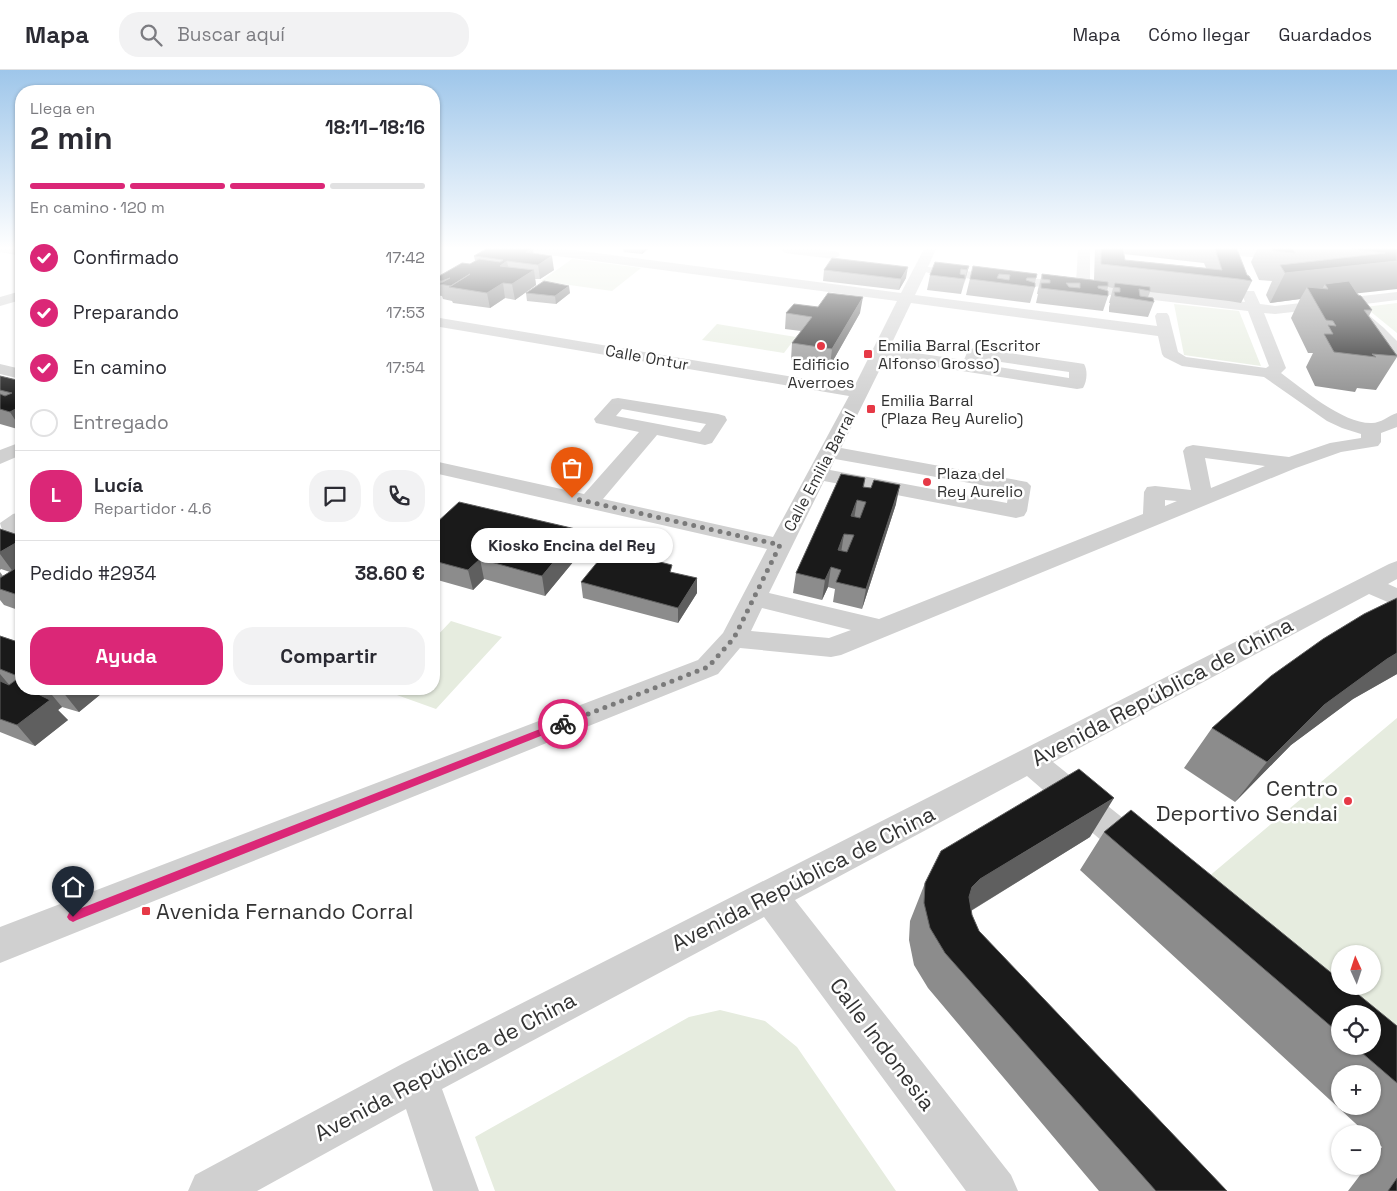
<!DOCTYPE html>
<html lang="es">
<meta charset="utf-8">
<style>
body{margin:0;font-family:"Space Grotesk",sans-serif;background:#f2f2f3;color:#2b2b33;height:100vh;display:flex;flex-direction:column;font-size:19px;white-space:nowrap}
*{box-sizing:border-box;margin:0}
p{font-size:16px;color:#7c7c81}
.icon{flex:none;width:28px;height:28px;fill:none;stroke:currentColor;stroke-width:2;stroke-linecap:round;stroke-linejoin:round}
.map{position:relative;flex:1;overflow:hidden}
.sheet{position:absolute;left:15px;top:15px;width:425px;height:610px;display:flex;flex-direction:column;background:#fff;border-radius:20px;box-shadow:0 1px 4px #0004}
.sheet>*{flex:none}
.needle{width:32px;rotate:357deg}
.controls{position:absolute;left:1331px;top:875px;display:grid;gap:10px}
.controls a{display:grid;place-items:center;width:50px;height:50px;border-radius:50%;background:#fff;box-shadow:0 1px 4px #0004;font-size:25px}
.pin{position:absolute;display:grid;place-items:center;width:42px;height:42px;color:#fff;margin:-51px -21px;border-radius:50% 50% 50% 0;rotate:-45deg;box-shadow:0 0 5px #0007}
.pin .icon{rotate:45deg}
.courier{position:absolute;display:grid;place-items:center;width:50px;height:50px;margin:-25px;border:4px solid #db2777;border-radius:50%;background:#fff;color:#222;box-shadow:0 1px 6px #0007}
.bubble{position:absolute;height:35px;border-radius:18px;background:#fff;box-shadow:0 1px 4px #0004;font-size:16px;font-weight:700;line-height:35px;text-align:center}
.summary em{font-style:normal;font-weight:700}
.summary div{display:flex;flex-direction:column-reverse}
.summary{display:flex;align-items:center;justify-content:space-between;height:85px;padding:0 15px}
h1{font-size:32px;font-weight:700;line-height:38px}
.bar{display:grid;grid-template-columns:repeat(4,1fr);gap:8px 5px;align-content:center;height:60px;padding:0 15px}
.bar i{height:6px;border-radius:4px;background:#e1e1e2}
.bar .selected{background:#db2777}
.bar p{grid-column:span 4}
.line{display:flex;align-items:center;gap:12px;padding:0 15px;border-top:1px solid #e1e1e2}
.line div{flex:1}
.round{display:grid;place-items:center;flex:none;width:52px;height:52px;border-radius:20px;background:#f2f2f3}
ol{padding:0 15px;list-style:none}
li{display:flex;align-items:center;gap:15px;height:55px}
li p{margin-inline-start:auto}
li .icon{padding:5px;border-radius:50%;background:#db2777;color:#fff;stroke-width:4}
li:last-child{color:#7c7c81}
li i{width:28px;height:28px;border:2px solid #e1e1e2;border-radius:50%}
.cta{display:flex;gap:10px;margin-top:auto;padding:10px 15px}
.cta a{flex:1;height:58px;border-radius:20px;background:#db2777;color:#fff;font-size:20px;font-weight:700;line-height:58px;text-align:center}
.cta a+a{background:#f2f2f3;color:#2b2b33}
header{display:flex;align-items:center;gap:30px;box-sizing:border-box;height:70px;padding:0 25px;background:#fff;border-bottom:1px solid #e1e1e2}
header strong{font-size:24px}
nav{display:flex;gap:28px;margin-inline-start:auto;font-size:18px}
.search{width:350px;height:45px;background:#f2f2f3;display:flex;align-items:center;gap:12px;box-sizing:border-box;padding:0 18px;border-radius:20px;color:#7c7c81;font-size:19px}
.map>svg:first-child{display:block}
</style>
<header>
<strong>Mapa</strong>
<div class="search"><svg class="icon" aria-label="search" viewBox="0 0 24 24"><circle cx="10" cy="10" r="6"/><path d="M15 15l6 6"/></svg>Buscar aquí</div>
<nav><a>Mapa</a><a>Cómo llegar</a><a>Guardados</a></nav>
</header>
<div class="map">
<svg width="1397" height="1121" viewBox="0 0 1397 1121">
<rect width="100%" height="100%" fill="#fff"/>
<path fill="#e6ecdf" fill-rule="evenodd" d="M 572,189 L 641,198 L 612,221 L 541,211 Z
M 1397,233 L 1397,263 L 1365,237 Z
M 1174,234 L 1239,241 L 1261,296 L 1184,285 Z
M 717,254 L 796,267 L 784,283 L 702,270 Z
M 451,551 L 502,567 L 436,639 L 383,620 L 434,619 L 434,569 Z
M 1397,648 L 1397,972 L 1372,944 L 1201,813 ZM 1340,884 L 1372,884 L 1372,916 L 1340,916 Z
M 720,940 L 765,951 L 797,977 L 896,1121 L 495,1121 L 475,1067 L 689,947 Z"/>
<g fill="none" stroke-linecap="round" stroke-linejoin="round">
<path fill="#d0d0d0" fill-rule="evenodd" d="M 0,179 L 21,179 L 21,186 L 0,182 Z
M 528,179 L 566,179 L 901,223 L 924,179 L 936,179 L 928,197 L 1076,213 L 1078,179 L 1090,179 L 1090,214 L 1245,232 L 1242,224 L 1244,221 L 1254,221 L 1260,234 L 1275,236 L 1397,222 L 1397,230 L 1357,235 L 1384,258 L 1397,271 L 1397,286 L 1391,284 L 1374,264 L 1347,241 L 1345,238 L 1346,236 L 1275,244 L 1264,243 L 1286,298 L 1281,303 C 1303,319 1343,354 1372,353 C 1381,353 1388,346 1397,343 L 1397,357 L 1381,363 L 1381,372 L 1378,376 L 1341,382 L 1296,398 L 841,585 L 831,587 L 740,578 L 718,604 L 0,893 L 0,857 L 698,590 L 723,563 L 767,479 L 434,403 L 434,391 L 584,424 L 639,362 L 596,353 L 594,349 L 612,329 L 618,328 L 718,344 L 725,346 L 727,350 L 712,373 L 705,375 L 657,365 L 603,429 L 773,467 L 849,326 L 434,256 L 434,247 L 854,317 L 897,231 L 534,183 ZM 926,202 L 931,204 L 1248,241 L 1269,296 L 1266,298 L 1186,287 L 1178,282 L 1169,246 L 1167,243 L 1157,243 L 1155,246 L 1157,256 L 915,225 ZM 911,233 L 1158,266 L 1162,284 L 1164,287 L 1182,296 L 1264,307 L 1327,351 L 1342,358 L 1361,364 L 1361,368 L 1330,373 L 1289,387 L 1193,375 L 1186,377 L 1183,381 L 1191,420 L 1155,416 L 1147,417 L 1144,422 L 1143,444 L 879,549 L 769,523 L 824,411 L 1016,448 L 1024,446 L 1027,441 L 1031,416 L 1027,412 L 841,378 L 885,289 L 1077,319 L 1083,318 C 1087,312 1088,300 1084,294 L 1078,293 L 974,278 L 968,280 L 964,290 L 889,279 ZM 981,289 L 1069,302 L 1069,308 L 979,294 ZM 622,339 L 706,354 L 700,362 L 616,346 ZM 1205,388 L 1265,396 L 1211,418 ZM 835,389 L 1009,420 L 1007,433 L 830,400 ZM 1165,430 L 1177,431 L 1165,436 ZM 762,538 L 851,560 L 829,568 L 751,561 Z
M 779,179 L 819,179 L 838,182 L 840,185 L 834,189 L 785,183 Z
M 1207,179 C 1222,179 1287,177 1295,187 L 1289,191 L 1213,183 Z
M 21,221 L 21,230 L 0,236 L 0,227 Z
M 0,294 L 21,299 L 21,309 L 0,304 Z
M 21,372 L 21,385 L 0,394 L 0,380 Z
M 21,442 L 21,466 L 2,460 L 0,453 L 13,444 Z
M 1397,491 L 1397,509 L 1388,514 L 1397,518 L 1397,536 L 1369,524 L 1053,692 L 1149,769 L 1154,780 L 1149,791 L 1137,795 L 1125,791 L 1027,706 L 795,830 L 1011,1105 L 1018,1121 L 966,1121 L 764,847 L 442,1019 L 479,1121 L 433,1121 L 406,1039 L 257,1121 L 188,1121 L 195,1105 L 402,994 L 1389,494 Z"/>
</g>
<path fill="#8c8c8c" fill-rule="evenodd" d="M 486,179 L 533,179 L 533,183 L 554,200 L 540,209 L 535,209 L 536,215 L 515,230 L 505,228 L 490,238 L 453,233 L 452,231 L 443,229 L 442,226 L 435,225 L 434,218 L 434,209 L 470,194 L 475,191 L 474,186 Z
M 623,179 L 648,179 L 642,184 L 624,182 Z
M 1095,179 L 1237,179 L 1247,205 L 1252,211 L 1241,233 L 1229,231 L 1150,222 L 1148,227 L 1154,232 L 1148,247 L 1109,242 L 1109,237 L 1110,233 L 1109,233 L 1113,218 L 1108,217 L 1107,221 L 1108,226 L 1103,241 L 1036,233 L 1038,224 L 1037,224 L 1038,219 L 1042,204 L 1094,210 ZM 1124,184 L 1204,193 L 1206,198 L 1125,190 Z
M 1257,179 L 1397,179 L 1357,223 L 1372,240 L 1369,246 L 1397,285 L 1397,287 L 1376,320 L 1357,318 L 1355,322 L 1315,316 L 1306,297 L 1313,283 L 1308,283 L 1291,248 L 1300,229 L 1270,233 L 1266,225 L 1272,211 L 1259,210 L 1251,192 Z
M 969,196 L 961,224 L 927,220 L 930,205 Z
M 973,196 L 1037,204 L 1035,213 L 1035,217 L 1030,233 L 966,225 Z
M 824,200 L 906,208 L 899,220 L 823,211 Z
M 526,223 L 570,223 L 556,234 L 527,231 Z
M 786,243 L 860,243 L 830,296 L 791,290 L 792,273 L 801,261 L 785,259 Z
M 0,306 L 21,311 L 21,360 L 0,354 Z
M 865,408 L 864,417 L 896,434 L 862,539 L 833,532 L 835,519 L 828,517 L 822,530 L 793,523 L 796,503 Z
M 434,455 L 580,460 L 583,480 L 545,526 L 484,509 L 473,520 L 434,509 Z
M 0,459 L 21,466 L 21,499 L 20,499 L 21,499 L 21,541 L 4,535 L 0,530 L 0,502 L 3,506 L 10,502 L 1,499 L 0,500 Z
M 672,502 L 697,523 L 678,553 L 583,528 L 581,512 Z
M 1397,528 L 1397,604 L 1353,629 L 1291,675 L 1235,732 L 1184,698 L 1212,658 Z
M 0,566 L 21,573 L 21,619 L 107,619 L 79,642 L 62,637 L 58,640 L 68,650 L 35,676 L 0,662 Z
M 1104,762 L 1397,956 L 1397,1121 L 1348,1121 L 1367,1096 L 1372,1096 L 1372,1089 L 1382,1077 L 1372,1068 L 1372,1064 L 1367,1064 L 1080,800 ZM 1340,944 L 1372,976 L 1340,976 ZM 1340,1004 L 1372,1004 L 1372,1036 L 1340,1036 Z
M 1090,767 L 971,841 L 972,845 L 979,861 L 1227,1121 L 1099,1121 L 928,918 L 914,895 L 909,870 L 910,851 L 925,813 Z"/>
<path fill="#5f5f5f" d="M 531,179 L 533,179 L 535,192 L 526,182 Z
M 642,179 L 648,179 L 642,184 Z
M 552,186 L 554,200 L 540,209 L 538,195 Z
M 507,191 L 510,205 L 500,196 Z
M 1397,191 L 1397,219 L 1324,227 L 1328,219 L 1325,214 L 1317,228 L 1307,217 L 1300,229 L 1270,233 L 1285,203 Z
M 969,196 L 965,211 L 964,215 L 967,200 Z
M 908,197 L 906,208 L 899,220 L 901,209 Z
M 534,200 L 536,215 L 515,230 L 512,214 Z
M 503,213 L 505,228 L 490,238 L 487,223 Z
M 569,216 L 570,223 L 556,234 L 555,226 Z
M 863,227 L 860,243 L 830,296 L 832,279 Z
M 21,336 L 21,359 L 10,342 Z
M 900,415 L 896,434 L 862,539 L 866,519 Z
M 857,430 L 854,450 L 847,466 L 851,446 Z
M 580,460 L 583,480 L 545,526 L 542,506 Z
M 844,464 L 841,483 L 838,480 Z
M 21,470 L 21,499 L 14,503 L 0,484 L 0,482 Z
M 480,489 L 484,509 L 473,520 L 468,500 Z
M 831,497 L 828,517 L 822,530 L 825,510 Z
M 697,508 L 697,523 L 678,553 L 678,538 Z
M 1397,583 L 1397,604 L 1353,629 L 1291,675 L 1235,732 L 1267,692 L 1324,635 L 1387,589 Z
M 0,604 L 11,617 L 0,624 Z
M 42,619 L 47,619 L 62,637 L 58,640 L 68,650 L 35,676 L 17,655 L 36,623 Z
M 65,619 L 107,619 L 79,642 L 62,621 Z
M 1114,728 L 1090,767 L 962,846 L 972,817 L 980,809 Z"/>
<path fill="#1a1a1a" stroke="#5f5f5f" fill-rule="evenodd" d="M 486,179 L 531,179 L 526,182 L 552,186 L 538,195 L 507,191 L 500,196 L 534,200 L 512,214 L 503,213 L 487,223 L 449,217 L 470,204 L 451,216 L 439,214 L 450,208 L 442,211 L 434,210 L 434,209 L 462,193 L 470,194 L 479,189 L 500,192 L 503,190 L 474,186 Z
M 1101,179 L 1123,179 L 1125,190 L 1222,200 L 1215,179 L 1237,179 L 1247,205 L 1249,206 L 1252,211 L 1239,209 L 1101,194 Z
M 1272,179 L 1293,179 L 1295,183 L 1273,181 Z
M 1352,179 L 1397,179 L 1397,191 L 1285,203 L 1280,195 L 1385,183 Z
M 832,188 L 908,197 L 901,209 L 824,200 Z
M 935,192 L 969,196 L 967,200 L 961,199 L 960,204 L 965,205 L 965,209 L 930,205 Z
M 973,196 L 1037,204 L 1036,208 L 1027,208 L 1026,210 L 1035,213 L 1035,217 L 970,209 ZM 999,204 L 1010,205 L 1009,210 L 997,208 Z
M 1042,204 L 1108,212 L 1108,216 L 1098,216 L 1098,218 L 1108,221 L 1108,226 L 1041,218 L 1041,213 L 1050,213 L 1050,210 L 1042,209 ZM 1066,213 L 1080,213 L 1080,218 L 1069,217 Z
M 544,211 L 569,216 L 555,226 L 526,223 Z
M 1349,211 L 1358,225 L 1361,226 L 1372,240 L 1364,240 L 1397,286 L 1372,284 L 1376,287 L 1334,282 L 1324,264 L 1333,264 L 1328,255 L 1336,256 L 1333,251 L 1326,250 L 1307,217 L 1328,219 L 1325,214 Z
M 1115,213 L 1150,217 L 1150,221 L 1139,219 L 1140,226 L 1153,228 L 1154,232 L 1115,226 L 1114,222 L 1120,222 L 1120,218 L 1114,217 Z
M 828,223 L 863,227 L 832,279 L 792,273 L 812,247 L 786,243 L 794,234 L 818,237 Z
M 0,306 L 21,311 L 21,336 L 10,342 L 0,339 L 0,324 L 5,326 L 12,323 L 0,320 Z
M 841,404 L 865,408 L 863,417 L 871,418 L 874,410 L 900,415 L 866,519 L 836,512 L 841,500 L 831,497 L 825,510 L 796,503 ZM 857,430 L 866,432 L 860,448 L 851,446 ZM 844,464 L 854,465 L 847,482 L 838,480 Z
M 459,432 L 580,460 L 542,506 L 480,489 L 468,500 L 434,491 L 434,455 Z
M 0,459 L 21,466 L 21,470 L 0,482 Z
M 608,479 L 672,495 L 670,502 L 697,508 L 678,538 L 581,512 Z
M 16,498 L 21,499 L 21,526 L 0,519 L 0,508 Z
M 1397,528 L 1397,583 L 1387,589 L 1324,635 L 1267,692 L 1212,658 L 1271,606 L 1323,569 L 1364,544 Z
M 0,566 L 21,573 L 21,619 L 42,619 L 36,623 L 50,630 L 17,655 L 0,649 L 0,611 L 9,615 L 20,607 L 0,599 Z
M 53,619 L 65,619 L 62,621 Z
M 1079,699 L 1114,728 L 980,809 L 972,817 L 969,827 L 972,845 L 979,861 L 1227,1121 L 1156,1121 L 945,883 L 930,858 L 924,833 L 925,813 L 941,781 Z
M 1131,740 L 1340,910 L 1340,916 L 1348,916 L 1397,956 L 1397,1013 L 1354,976 L 1372,976 L 1372,944 L 1340,944 L 1340,964 L 1104,762 Z
M 1397,1108 L 1397,1121 L 1388,1121 Z"/>
<linearGradient id="sky" x2="0" y2="1"><stop stop-color="#9ec6ea"/><stop offset="0.53" stop-color="#fff"/><stop offset="1" stop-color="#fff" stop-opacity="0"/></linearGradient>
<rect width="1397" height="336" fill="url(#sky)"/>
<path fill="#db2777" d="M 563,650 L 566,651 L 566,656 L 77,850 L 73,852 L 69,850 L 67,847 L 69,843 Z"/>
<g fill="none" stroke-linecap="round" stroke-linejoin="round">
<path stroke="#7a7a7a" stroke-width="5" stroke-dasharray="0 9" d="M 563,654 L 708,597 L 734,568 L 780,475 L 572,428"/>
</g>
<g fill="#e63946" stroke="#fff" stroke-width="2">
<circle cx="821" cy="276" r="5"/>
<rect x="863" y="279" width="10" height="10" rx="2.5"/>
<rect x="866" y="334" width="10" height="10" rx="2.5"/>
<circle cx="927" cy="412" r="5"/>
<circle cx="1348" cy="731" r="5"/>
<rect x="141" y="836" width="10" height="10" rx="2.5"/>
</g>
<g text-anchor="middle" stroke-width="5" stroke-linejoin="round" paint-order="stroke">
<g font-size="16" fill="#333" stroke="#fff" text-anchor="start">
<text x="878" y="281">Emilia Barral (Escritor<tspan x="878" dy="18">Alfonso Grosso)</tspan></text>
<text x="821" y="300" text-anchor="middle">Edificio<tspan x="821" dy="18">Averroes</tspan></text>
<text x="881" y="336">Emilia Barral<tspan x="881" dy="18">(Plaza Rey Aurelio)</tspan></text>
<text x="937" y="409">Plaza del<tspan x="937" dy="18">Rey Aurelio</tspan></text>
</g>
<g font-size="16" fill="#333" stroke="#fff">
<text transform="translate(647 287) rotate(10)" y="6">Calle Ontur</text>
<text transform="translate(819 401) rotate(-62)" y="6">Calle Emilia Barral</text>
</g>
<g font-size="22" fill="#333" stroke="#fff">
<text transform="translate(1162 621) rotate(-28)" y="8">Avenida República de China</text>
<text transform="translate(803 808) rotate(-27)" y="8">Avenida República de China</text>
<text transform="translate(883 974) rotate(53)" y="8">Calle Indonesia</text>
<text transform="translate(445 996) rotate(-28)" y="8">Avenida República de China</text>
</g>
<g font-size="22" fill="#333" stroke="#fff" text-anchor="end">
<text x="1338" y="726">Centro<tspan x="1338" dy="25">Deportivo Sendai</tspan></text>
<text x="156" y="849" text-anchor="start">Avenida Fernando Corral</text>
</g>
</g>
</svg>
<div class="controls">
<a><svg class="needle" viewBox="-14 -14 28 28"><path d="M0-13l5 13h-10z" fill="#e53935"/><path d="M0 13l5-13h-10z" fill="#7c7c81"/></svg></a>
<a><svg class="icon" aria-label="locate" viewBox="0 0 24 24"><circle cx="12" cy="12" r="6"/><path d="M12 2v4M12 18v4M2 12h4M18 12h4"/></svg></a>
<a>+</a>
<a>−</a>
</div>
<div class="pin" style="left:572px;top:428px;background:#ea580c"><svg class="icon" aria-label="bag" viewBox="0 0 24 24"><path d="M5 8h14l-1 12H6zM9 8a3 3 0 0 1 6 0"/></svg></div>
<div class="pin" style="left:73px;top:847px;background:#1f2937"><svg class="icon" aria-label="home" viewBox="0 0 24 24"><path d="M3 11l9-7 9 7M6 9v11h12V9"/></svg></div>
<div class="courier" style="left:563px;top:654px"><svg class="icon" aria-label="bike" viewBox="0 0 24 24"><circle cx="6" cy="16" r="4"/><circle cx="18" cy="16" r="4"/><path d="M6 16l4-8h5l3 8M10 8l3 8H6M13 5h3"/></svg></div>
<div class="bubble" style="left:471px;top:458px;width:202px">Kiosko Encina del Rey</div>
<section class="sheet">
<div class="summary"><div><h1>2 min</h1><p>Llega en</p></div><em>18:11–18:16</em></div>
<div class="bar"><i class="selected"></i><i class="selected"></i><i class="selected"></i><i></i><p>En camino · 120 m</p></div>
<ol>
<li><svg class="icon" aria-label="check" viewBox="0 0 24 24"><path d="M5 12l5 5 9-10"/></svg>Confirmado<p>17:42</p></li>
<li><svg class="icon" aria-label="check" viewBox="0 0 24 24"><path d="M5 12l5 5 9-10"/></svg>Preparando<p>17:53</p></li>
<li><svg class="icon" aria-label="check" viewBox="0 0 24 24"><path d="M5 12l5 5 9-10"/></svg>En camino<p>17:54</p></li>
<li><i></i>Entregado</li>
</ol>
<div class="line" style="height:90px"><b class="round" style="background:#db2777;color:#fff">L</b><div><b>Lucía</b><p>Repartidor · 4.6</p></div><a class="round"><svg class="icon" aria-label="chat" viewBox="0 0 24 24"><path d="M4 5h16v11H9l-5 4z"/></svg></a><a class="round"><svg class="icon" aria-label="phone" viewBox="0 0 24 24"><path d="M5 4h4l2 5-3 2q2 4 5 5l2-3 5 2v4C11 20 4 13 5 4z"/></svg></a></div>
<div class="line" style="height:65px"><div>Pedido #2934</div><b>38.60 €</b></div>
<div class="cta"><a>Ayuda</a><a>Compartir</a></div>
</section>
</div>
